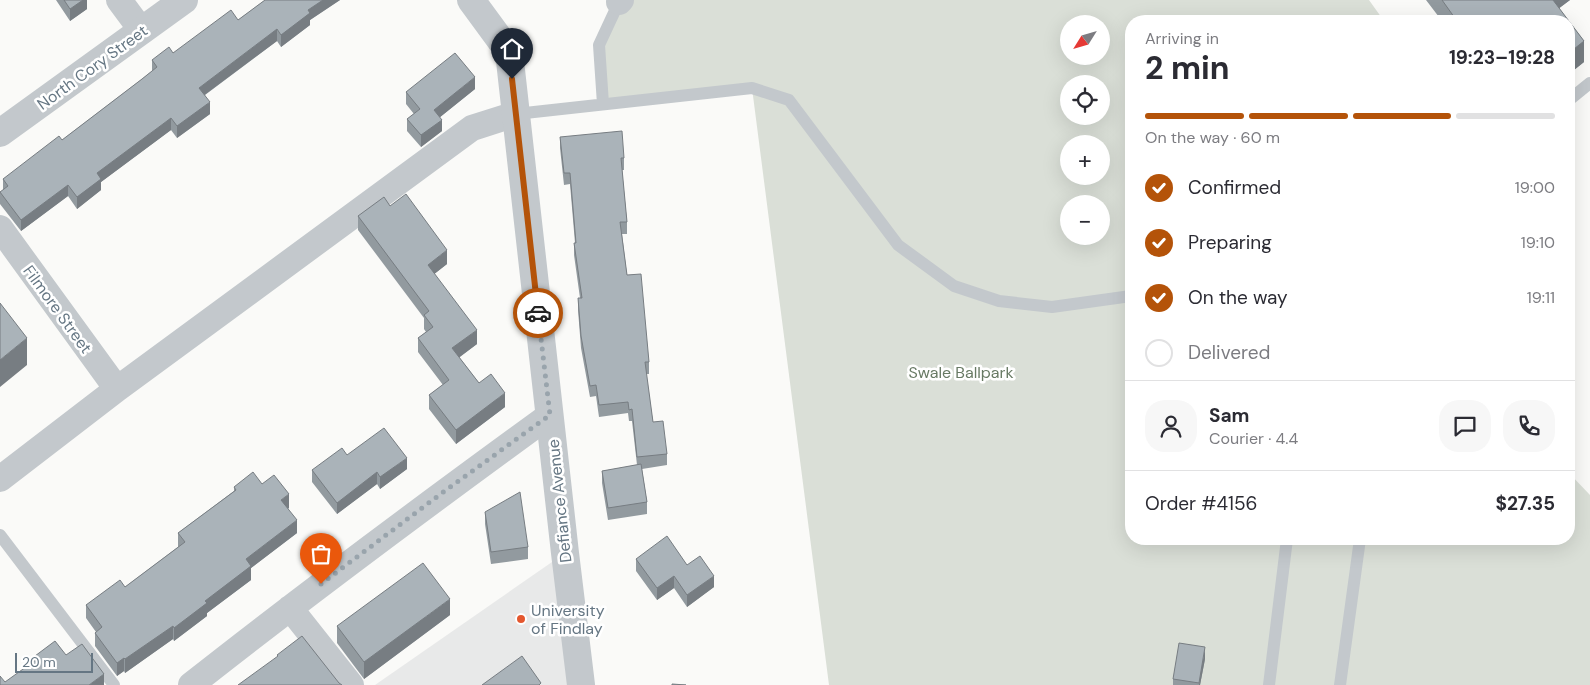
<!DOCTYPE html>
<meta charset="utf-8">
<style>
body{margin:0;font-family:"DM Sans",sans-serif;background:#f7f7f7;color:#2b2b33;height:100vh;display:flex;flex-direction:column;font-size:19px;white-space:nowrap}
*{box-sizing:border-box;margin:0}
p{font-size:16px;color:#7c7c81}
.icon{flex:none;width:28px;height:28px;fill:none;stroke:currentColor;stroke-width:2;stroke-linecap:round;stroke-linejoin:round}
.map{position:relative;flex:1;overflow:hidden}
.drawer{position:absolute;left:1125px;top:15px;width:450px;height:530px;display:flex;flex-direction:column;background:#fff;border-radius:20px;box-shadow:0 5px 20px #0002}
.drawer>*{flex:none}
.needle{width:32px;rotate:233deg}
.buttons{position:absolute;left:1060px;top:15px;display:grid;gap:10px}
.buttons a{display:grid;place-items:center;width:50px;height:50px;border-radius:50%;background:#fff;box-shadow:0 5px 20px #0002;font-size:25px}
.scale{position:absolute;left:15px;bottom:12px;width:78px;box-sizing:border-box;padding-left:5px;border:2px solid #657683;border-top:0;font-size:14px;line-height:18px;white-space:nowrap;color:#657683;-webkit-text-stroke:4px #fff;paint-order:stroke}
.pin{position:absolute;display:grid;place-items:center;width:42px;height:42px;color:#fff;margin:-51px -21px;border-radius:50% 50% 50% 0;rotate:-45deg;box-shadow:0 0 5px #0007}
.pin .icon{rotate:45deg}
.courier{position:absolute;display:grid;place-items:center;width:50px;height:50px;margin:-25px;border:4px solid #b45309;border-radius:50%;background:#fff;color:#222;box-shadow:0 1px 6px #0007}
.overview em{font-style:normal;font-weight:700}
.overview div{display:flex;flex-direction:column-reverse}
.overview{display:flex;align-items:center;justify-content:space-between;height:85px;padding:0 20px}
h1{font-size:32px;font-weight:700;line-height:38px}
.bar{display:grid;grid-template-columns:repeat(4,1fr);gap:8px 5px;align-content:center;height:60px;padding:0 20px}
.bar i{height:6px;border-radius:4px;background:#e1e1e2}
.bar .current{background:#b45309}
.bar p{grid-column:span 4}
.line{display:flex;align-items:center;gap:12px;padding:0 20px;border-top:1px solid #e1e1e2}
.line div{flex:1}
.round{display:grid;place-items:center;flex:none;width:52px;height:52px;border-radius:20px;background:#f7f7f7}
ol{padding:0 20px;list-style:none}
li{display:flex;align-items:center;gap:15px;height:55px}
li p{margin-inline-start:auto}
li .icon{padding:5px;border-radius:50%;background:#b45309;color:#fff;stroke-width:4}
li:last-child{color:#7c7c81}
li i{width:28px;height:28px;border:2px solid #e1e1e2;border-radius:50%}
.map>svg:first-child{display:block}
</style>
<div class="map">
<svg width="1590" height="685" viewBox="0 0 1590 685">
<rect width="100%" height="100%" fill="#fafaf8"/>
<path fill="#e8e9e9" d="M 565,553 L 580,685 L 375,685 Z"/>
<path fill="#dadfd7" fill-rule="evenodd" d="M 621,0 L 1369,0 L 1384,21 L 1131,21 L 1131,539 L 1569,539 L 1569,473 L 1590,495 L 1590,685 L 829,685 L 752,88 L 603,104 L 599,45 ZM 1069,24 L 1101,24 L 1101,56 L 1069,56 ZM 1069,84 L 1101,84 L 1101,116 L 1069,116 ZM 1069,144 L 1101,144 L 1101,176 L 1069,176 ZM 1069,204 L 1101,204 L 1101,236 L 1069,236 Z"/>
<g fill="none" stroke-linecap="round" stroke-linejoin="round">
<path stroke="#c3c8cc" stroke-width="12" d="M 1569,100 L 1590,83
M 603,104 L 599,45 L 619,2
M 516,114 L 752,88 L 789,100 L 898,245 L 954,286 L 999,301 L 1052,307 L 1131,296
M 0,535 L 114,685
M 1269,685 L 1287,539
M 1340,685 L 1360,539 L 1357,539"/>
<path stroke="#c3c8cc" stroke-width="26" d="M 119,0 L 142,31
M 619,2 L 621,0
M 0,228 L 117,389
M 0,479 L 117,389 L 472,128 L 516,114
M 290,608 L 351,685
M 191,685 C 309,592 429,503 550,415"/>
<path stroke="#c3c8cc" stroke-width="28" d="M 471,0 L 504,45 L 510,61 L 565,553 L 581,685
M 0,133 L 184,0"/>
</g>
<path fill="#929a9f" d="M 56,0 L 87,0 L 87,9 L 70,21 Z
M 265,0 L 340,0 L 310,20 L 310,25 L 281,47 L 277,41 L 205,95 L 210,114 L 177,138 L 171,130 L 101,182 L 101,190 L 77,209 L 68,196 L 21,231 L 0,204 L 0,192 L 3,190 L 3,179 L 62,140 L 142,79 L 152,71 L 152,60 L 173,53 L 238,20 Z
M 1426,0 L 1570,0 L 1559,8 L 1584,41 L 1584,62 L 1569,74 L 1569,21 L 1442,21 Z
M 475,89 L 440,117 L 442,131 L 421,147 L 407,131 L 407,119 L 414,114 L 406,104 L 406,92 Z
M 560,137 L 624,158 L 624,170 L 622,170 L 627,222 L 627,234 L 622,234 L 627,275 L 649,362 L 649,374 L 646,374 L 653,422 L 667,454 L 667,465 L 642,469 L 647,502 L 647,514 L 608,520 L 602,483 L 602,471 L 637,465 L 632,421 L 629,421 L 628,413 L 599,417 L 596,396 L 590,397 L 581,348 L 578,310 L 578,298 L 580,298 L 574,255 L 574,243 L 575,243 L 570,184 L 564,185 L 560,148 Z
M 390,206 L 447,264 L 434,274 L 477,344 L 459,357 L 479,383 L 505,407 L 456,444 L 429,409 L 429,395 L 443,385 L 418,352 L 418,338 L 426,332 L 424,329 L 424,318 L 358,230 L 358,216 Z
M 347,455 L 407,469 L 380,489 L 377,484 L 337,514 L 312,482 L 312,470 Z
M 262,484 L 289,508 L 288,508 L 297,533 L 251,568 L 251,580 L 207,613 L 207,616 L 174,641 L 173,639 L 125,673 L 124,671 L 117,676 L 95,646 L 95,633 L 96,632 L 86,618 L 86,605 L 125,587 L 178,547 L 178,533 L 234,491 L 234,487 Z
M 485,512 L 528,547 L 528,559 L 491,564 L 485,524 Z
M 636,559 L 687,565 L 714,587 L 687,607 L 674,588 L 657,600 L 636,571 Z
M 450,615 L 364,679 L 337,643 L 337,626 Z
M 1205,659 L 1200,685 L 1173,685 L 1173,679 Z"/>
<path fill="#777d82" d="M 83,0 L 87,0 L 87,9 L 70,21 L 70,9 Z
M 323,0 L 340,0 L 310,20 L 310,25 L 281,47 L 281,35 L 308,10 Z
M 1549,0 L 1570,0 L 1549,16 Z
M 277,29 L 277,41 L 199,99 L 199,88 Z
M 1584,41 L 1584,62 L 1569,74 L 1569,53 Z
M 475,77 L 475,89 L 434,122 L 434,110 Z
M 210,102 L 210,114 L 177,138 L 177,126 Z
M 171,118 L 171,130 L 101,182 L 101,190 L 77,209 L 77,197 L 97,173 Z
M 442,120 L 442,131 L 421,147 L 421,135 Z
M 68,185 L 68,196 L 21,231 L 21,220 Z
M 447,250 L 447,264 L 428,279 L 428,265 Z
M 477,330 L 477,344 L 452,363 L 452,348 Z
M 27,338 L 27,365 L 0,387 L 0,360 Z
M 505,393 L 505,407 L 456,444 L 456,430 Z
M 407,458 L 407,469 L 380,489 L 380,477 Z
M 377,472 L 377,484 L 337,514 L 337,503 Z
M 289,494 L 289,508 L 281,513 L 281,500 Z
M 297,520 L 297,533 L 251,568 L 251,580 L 207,613 L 207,616 L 174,641 L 174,628 L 205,601 L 246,559 Z
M 674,576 L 674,588 L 657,600 L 657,588 Z
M 714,576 L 714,587 L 687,607 L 687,595 Z
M 450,599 L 450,615 L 364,679 L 364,662 Z
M 173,626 L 173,639 L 125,673 L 125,659 Z
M 1205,647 L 1205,659 L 1200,685 L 1199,685 Z
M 124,658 L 124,671 L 117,676 L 117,663 Z
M 104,674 L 104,685 L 89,685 Z"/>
<path fill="#aab3b9" stroke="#777d82" d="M 64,0 L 83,0 L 70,9 Z
M 265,0 L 323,0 L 308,10 L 310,13 L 281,35 L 277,29 L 199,88 L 210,102 L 177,126 L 171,118 L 97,173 L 101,179 L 77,197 L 68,185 L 21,220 L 0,192 L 8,186 L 3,179 L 59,136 L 62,140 L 142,79 L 157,67 L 152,60 L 169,47 L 173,53 L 231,10 L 238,20 Z
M 1442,0 L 1553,0 L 1584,41 L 1569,53 L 1569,21 L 1457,21 Z
M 455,53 L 475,77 L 434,110 L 442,120 L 421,135 L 407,119 L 420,109 L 406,92 Z
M 622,131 L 624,158 L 621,158 L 627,222 L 620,222 L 627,275 L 641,274 L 649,362 L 645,362 L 653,422 L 663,421 L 667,454 L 637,457 L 632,409 L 629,410 L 628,402 L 599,405 L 596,385 L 590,386 L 581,336 L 578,298 L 582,298 L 574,243 L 576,243 L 570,173 L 564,173 L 560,137 Z
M 406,194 L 447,250 L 428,265 L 477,330 L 452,348 L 479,383 L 491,374 L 505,393 L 456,430 L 429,395 L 449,380 L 418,338 L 433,327 L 424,315 L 429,311 L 358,216 L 384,197 L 390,206 Z
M 0,303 L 27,338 L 0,360 Z
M 384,428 L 407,458 L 380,477 L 377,472 L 337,503 L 312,470 L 342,448 L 347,455 Z
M 641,464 L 647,502 L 608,508 L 602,471 Z
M 253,472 L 262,484 L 274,475 L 289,494 L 281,500 L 297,520 L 246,559 L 251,566 L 205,601 L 207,603 L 174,628 L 173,626 L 125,659 L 124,658 L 117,663 L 95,633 L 102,627 L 86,605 L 120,580 L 125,587 L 185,542 L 178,533 L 236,490 L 234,487 Z
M 520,492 L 528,547 L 491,552 L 485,512 Z
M 667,536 L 687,565 L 700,556 L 714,576 L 687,595 L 674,576 L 657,588 L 636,559 Z
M 423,563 L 450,599 L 364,662 L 337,626 Z
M 302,636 L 339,683 L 342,685 L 238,685 L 278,656 L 277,655 Z
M 55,641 L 66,655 L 82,644 L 104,674 L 89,685 L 0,685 L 0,676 L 5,682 L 37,659 L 35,656 Z
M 1179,643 L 1205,647 L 1199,683 L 1173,679 Z
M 522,656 L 541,683 L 539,685 L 482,685 Z
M 672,684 L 686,685 L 672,685 Z"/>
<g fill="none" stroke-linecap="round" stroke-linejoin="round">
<path stroke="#99a4ac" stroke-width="5" stroke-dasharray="0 9" d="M 321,584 L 446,490 L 550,415 L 538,313"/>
<path stroke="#b45309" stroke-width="6" d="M 512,79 L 538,313"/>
</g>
<circle fill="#e4572e" stroke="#fff" stroke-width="2" cx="521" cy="619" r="5"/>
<g text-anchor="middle" stroke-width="5" stroke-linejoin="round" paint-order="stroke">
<g font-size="16" fill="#657683" stroke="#fff">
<text transform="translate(92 67) rotate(-36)" y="6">North Cory Street</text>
<text transform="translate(58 309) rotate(54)" y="6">Filmore Street</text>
<text transform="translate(559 501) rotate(-96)" y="6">Defiance Avenue</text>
</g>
<g font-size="16" fill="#687a64" stroke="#fff">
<text x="961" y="378">Swale Ballpark</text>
</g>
<g font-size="16" fill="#657683" stroke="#fff" text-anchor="start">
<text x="531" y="616">University<tspan x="531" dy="18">of Findlay</tspan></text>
</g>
</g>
</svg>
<div class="buttons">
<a><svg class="needle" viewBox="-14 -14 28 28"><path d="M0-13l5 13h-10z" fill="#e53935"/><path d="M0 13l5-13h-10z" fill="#7c7c81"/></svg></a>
<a><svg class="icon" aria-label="locate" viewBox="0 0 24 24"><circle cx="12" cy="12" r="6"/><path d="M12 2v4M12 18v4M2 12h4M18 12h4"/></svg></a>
<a>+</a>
<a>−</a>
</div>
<div class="scale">20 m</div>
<div class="pin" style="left:321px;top:584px;background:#ea580c"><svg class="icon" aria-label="bag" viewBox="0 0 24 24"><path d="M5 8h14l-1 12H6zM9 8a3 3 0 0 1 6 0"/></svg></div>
<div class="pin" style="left:512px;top:79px;background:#1f2937"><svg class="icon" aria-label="home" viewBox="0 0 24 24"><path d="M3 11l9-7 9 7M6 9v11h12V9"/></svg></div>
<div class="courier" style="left:538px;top:313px"><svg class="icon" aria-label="car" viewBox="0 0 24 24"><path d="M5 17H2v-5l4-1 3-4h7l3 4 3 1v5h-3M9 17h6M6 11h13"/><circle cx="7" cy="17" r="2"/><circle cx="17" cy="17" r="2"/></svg></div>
<section class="drawer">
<div class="overview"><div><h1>2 min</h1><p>Arriving in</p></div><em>19:23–19:28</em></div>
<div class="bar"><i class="current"></i><i class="current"></i><i class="current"></i><i></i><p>On the way · 60 m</p></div>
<ol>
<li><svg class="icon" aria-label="check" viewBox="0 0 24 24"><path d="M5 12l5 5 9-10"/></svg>Confirmed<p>19:00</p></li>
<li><svg class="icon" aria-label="check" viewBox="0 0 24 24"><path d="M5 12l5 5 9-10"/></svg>Preparing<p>19:10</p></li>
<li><svg class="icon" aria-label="check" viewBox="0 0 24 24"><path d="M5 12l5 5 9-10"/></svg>On the way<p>19:11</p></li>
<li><i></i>Delivered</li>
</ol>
<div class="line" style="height:90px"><a class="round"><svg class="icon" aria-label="person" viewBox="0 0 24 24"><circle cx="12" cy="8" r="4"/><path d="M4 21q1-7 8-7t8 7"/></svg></a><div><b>Sam</b><p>Courier · 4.4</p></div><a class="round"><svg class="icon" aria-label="chat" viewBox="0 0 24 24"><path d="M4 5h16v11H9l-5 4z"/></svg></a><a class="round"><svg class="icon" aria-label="phone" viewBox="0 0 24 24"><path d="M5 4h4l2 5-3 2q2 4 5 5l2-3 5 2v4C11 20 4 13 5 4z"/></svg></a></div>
<div class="line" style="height:65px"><div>Order #4156</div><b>$27.35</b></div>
</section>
</div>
